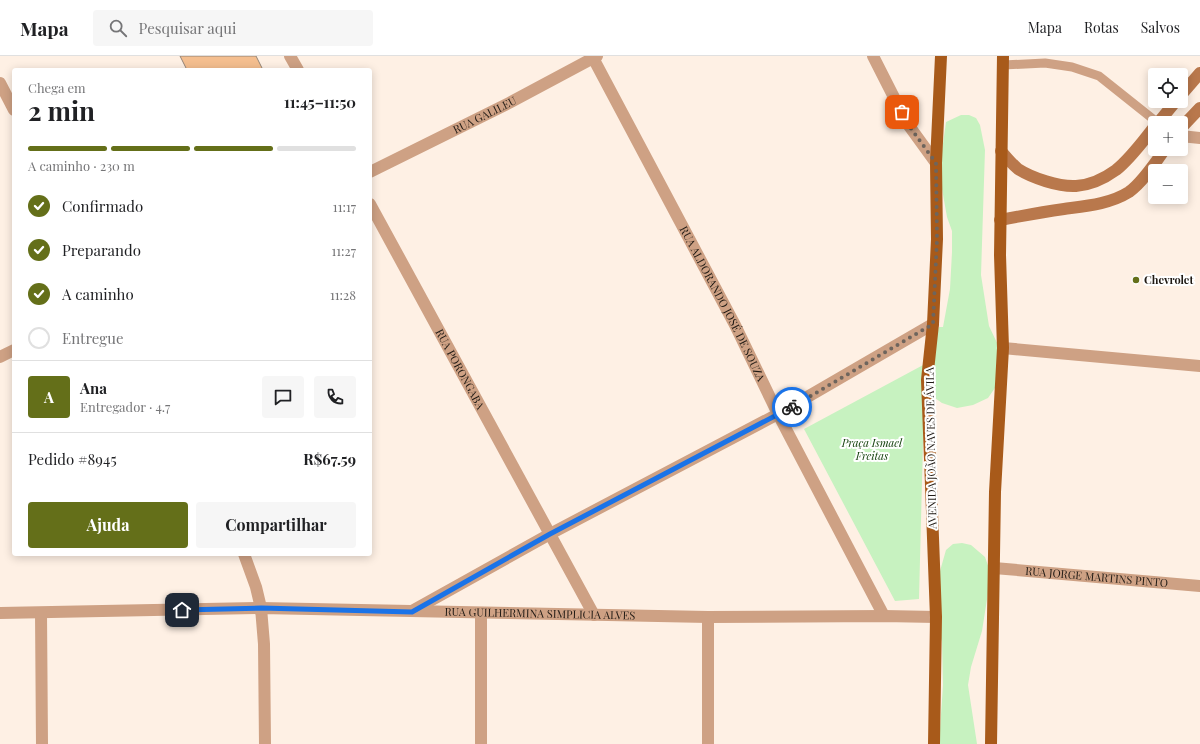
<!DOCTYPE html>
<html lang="pt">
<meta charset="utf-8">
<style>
body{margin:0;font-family:"Playfair Display",serif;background:#f6f6f6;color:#202124;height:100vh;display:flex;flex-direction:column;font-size:15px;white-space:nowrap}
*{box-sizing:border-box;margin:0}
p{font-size:13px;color:#757577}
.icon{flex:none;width:22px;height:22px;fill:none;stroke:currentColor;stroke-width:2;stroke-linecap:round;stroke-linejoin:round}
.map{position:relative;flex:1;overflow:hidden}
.panel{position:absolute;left:12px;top:12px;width:360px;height:488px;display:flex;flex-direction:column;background:#fff;border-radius:4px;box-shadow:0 2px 10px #0003}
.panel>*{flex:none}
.buttons{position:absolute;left:1148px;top:12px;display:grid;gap:8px}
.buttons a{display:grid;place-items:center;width:40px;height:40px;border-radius:4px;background:#fff;box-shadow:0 2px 10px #0003;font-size:20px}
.pin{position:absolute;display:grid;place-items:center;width:34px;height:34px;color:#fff;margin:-17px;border-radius:8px;box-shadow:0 2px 6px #0006}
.courier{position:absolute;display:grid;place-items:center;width:40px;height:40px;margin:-20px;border:3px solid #1a73e8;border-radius:50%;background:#fff;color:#222;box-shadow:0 1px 5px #0007}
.head em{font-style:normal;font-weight:700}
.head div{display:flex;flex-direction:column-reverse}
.head{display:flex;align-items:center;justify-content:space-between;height:68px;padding:0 16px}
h1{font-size:26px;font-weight:700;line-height:30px}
.bar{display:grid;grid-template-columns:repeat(4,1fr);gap:6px 4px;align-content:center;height:48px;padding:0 16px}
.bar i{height:5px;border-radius:3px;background:#e0e0e0}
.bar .current{background:#646f19}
.bar p{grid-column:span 4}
.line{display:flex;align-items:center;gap:10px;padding:0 16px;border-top:1px solid #e0e0e0}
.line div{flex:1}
.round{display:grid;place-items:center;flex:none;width:42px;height:42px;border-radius:4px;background:#f6f6f6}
ol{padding:0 16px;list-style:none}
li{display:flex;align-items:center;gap:12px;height:44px}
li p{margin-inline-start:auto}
li .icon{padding:4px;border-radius:50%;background:#646f19;color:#fff;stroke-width:4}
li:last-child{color:#757577}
li i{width:22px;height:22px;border:2px solid #e0e0e0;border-radius:50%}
.button{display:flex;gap:8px;margin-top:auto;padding:8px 16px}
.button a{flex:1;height:46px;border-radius:4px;background:#646f19;color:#fff;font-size:16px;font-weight:700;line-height:46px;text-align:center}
.button a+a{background:#f6f6f6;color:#202124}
header{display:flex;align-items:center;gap:24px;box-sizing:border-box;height:56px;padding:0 20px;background:#fff;border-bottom:1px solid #e0e0e0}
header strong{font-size:19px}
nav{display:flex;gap:22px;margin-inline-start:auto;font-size:14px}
.search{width:280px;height:36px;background:#f6f6f6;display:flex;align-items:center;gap:10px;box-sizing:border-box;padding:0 14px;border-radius:4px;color:#757577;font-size:15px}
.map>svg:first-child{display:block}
</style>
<header>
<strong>Mapa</strong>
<div class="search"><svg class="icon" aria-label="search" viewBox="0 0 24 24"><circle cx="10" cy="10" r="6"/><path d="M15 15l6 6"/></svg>Pesquisar aqui</div>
<nav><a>Mapa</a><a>Rotas</a><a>Salvos</a></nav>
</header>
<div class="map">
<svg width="1200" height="688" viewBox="0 0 1200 688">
<rect width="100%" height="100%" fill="#fef0e4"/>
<path fill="#c7f2c0" d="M 961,59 L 969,59 L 976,62 L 980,69 L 985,94 L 981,219 L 989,270 L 999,291 L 997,329 L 988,342 L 973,349 L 957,352 L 942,347 L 935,342 L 929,327 L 934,291 L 939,271 L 943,271 L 950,233 L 952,196 L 952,175 L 947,161 L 942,133 L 941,102 L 946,66 Z
M 925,308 L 919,543 L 895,545 L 804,373 Z
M 962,487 L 971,489 L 985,501 L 991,518 L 982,575 L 971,611 L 968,629 L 977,688 L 939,688 L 943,629 L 942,586 L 939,574 L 940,515 L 946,494 L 953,488 Z"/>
<path fill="#f4be8f" stroke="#948477" d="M 180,0 L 256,0 L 263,14 L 187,14 Z"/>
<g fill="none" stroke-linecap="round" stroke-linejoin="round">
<path stroke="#cea184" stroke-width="9" d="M 1003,9 L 1045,7 L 1072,11 L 1099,20 L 1158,67"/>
<g stroke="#cea184" stroke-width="12">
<path d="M 290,0 L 298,14"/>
<path id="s1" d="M 592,0 L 735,269 L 778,358 L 884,560"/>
<path d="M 873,0 L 907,67 L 936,107"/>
<path d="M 0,27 L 14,54"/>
<path d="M 1181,80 L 1200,82"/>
<path id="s2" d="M 370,116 L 509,47 L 597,0"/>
<path id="s3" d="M 370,148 L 594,559"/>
<path d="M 1003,292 L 1200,310"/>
<path d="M 0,301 L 14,294"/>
<path d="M 244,498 L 256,531 L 261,552 L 264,588 L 265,688"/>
<path id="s4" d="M 994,512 L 1200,530"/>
<path d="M 412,555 L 550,478 L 778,358 L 933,268"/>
<path id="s5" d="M 0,557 L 261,552 L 708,561 L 884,560 L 936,561"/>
<path d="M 41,557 L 42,688"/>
<path d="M 481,557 L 481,688"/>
<path d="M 708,688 L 708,561"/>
</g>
<path stroke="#b9784c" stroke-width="12" d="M 1181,39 L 1200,17
M 1158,67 L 1176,45
M 1181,72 L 1200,52
M 1001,95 C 1006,101 1012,108 1018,113 C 1032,122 1059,131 1076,130 C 1091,129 1105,122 1116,114 C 1131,102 1143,85 1155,70
M 1000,164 C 1021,160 1043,156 1064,153 C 1086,150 1110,148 1129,136 C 1142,127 1156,106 1165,93"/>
<path stroke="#a85a1a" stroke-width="12" d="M 934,688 L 936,561 L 927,324 L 933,268 L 937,183 L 936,107 L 941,0
M 991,688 L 995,436 L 1003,292 L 1000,199 L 1003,0"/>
</g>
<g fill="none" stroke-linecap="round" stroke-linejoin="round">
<path stroke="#6e655d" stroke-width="4" stroke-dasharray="0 7.2" d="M 792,351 L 933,268 L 937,183 L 936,107 L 907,67 L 902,56"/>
<path stroke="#1a73e8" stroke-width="5" d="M 182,554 L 261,552 L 412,556 L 550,478 L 792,351"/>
</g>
<circle fill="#646f19" stroke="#fff" stroke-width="1.5" cx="1136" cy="224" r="4"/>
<g text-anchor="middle" stroke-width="4" stroke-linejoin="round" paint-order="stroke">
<g font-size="11" fill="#201a14" stroke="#fff">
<text dy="4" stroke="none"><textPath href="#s2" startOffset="128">RUA GALILEU</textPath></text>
<text dy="4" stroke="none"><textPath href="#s1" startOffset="280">RUA ALDORANDO JOSÉ DE SOUZA</textPath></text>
<text dy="4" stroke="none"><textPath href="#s3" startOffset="188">RUA PORONGABA</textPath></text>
<text transform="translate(931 392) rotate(-91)" y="4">AVENIDA JOÃO NAVES DE ÁVILA</text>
<text dy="4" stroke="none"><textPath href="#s4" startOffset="103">RUA JORGE MARTINS PINTO</textPath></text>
<text dy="4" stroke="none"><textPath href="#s5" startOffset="540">RUA GUILHERMINA SIMPLICIA ALVES</textPath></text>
</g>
<g font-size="11" font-weight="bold" fill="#201a14" stroke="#fff" text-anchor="start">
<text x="1144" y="228">Chevrolet</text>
</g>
<g font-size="11" font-style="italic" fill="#0e3c07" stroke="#fff">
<text x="872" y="391">Praça Ismael<tspan x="872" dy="13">Freitas</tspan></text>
</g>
</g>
</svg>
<div class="buttons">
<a><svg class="icon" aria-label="locate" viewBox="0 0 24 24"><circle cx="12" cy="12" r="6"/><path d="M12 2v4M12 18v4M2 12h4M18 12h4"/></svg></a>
<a>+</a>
<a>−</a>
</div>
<div class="pin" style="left:902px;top:56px;background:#ea580c"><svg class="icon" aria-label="bag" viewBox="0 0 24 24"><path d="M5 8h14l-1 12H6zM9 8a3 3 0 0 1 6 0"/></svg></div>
<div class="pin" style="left:182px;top:554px;background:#1f2937"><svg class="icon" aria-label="home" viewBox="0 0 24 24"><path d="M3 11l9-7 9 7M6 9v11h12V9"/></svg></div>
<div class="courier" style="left:792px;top:351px"><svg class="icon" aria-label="bike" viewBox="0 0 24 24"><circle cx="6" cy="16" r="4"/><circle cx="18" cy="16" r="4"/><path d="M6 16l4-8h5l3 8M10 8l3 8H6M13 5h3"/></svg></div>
<section class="panel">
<div class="head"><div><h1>2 min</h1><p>Chega em</p></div><em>11:45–11:50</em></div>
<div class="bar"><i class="current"></i><i class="current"></i><i class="current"></i><i></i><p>A caminho · 230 m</p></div>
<ol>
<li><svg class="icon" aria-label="check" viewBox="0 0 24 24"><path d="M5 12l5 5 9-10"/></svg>Confirmado<p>11:17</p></li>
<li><svg class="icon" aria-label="check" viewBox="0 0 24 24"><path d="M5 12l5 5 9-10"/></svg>Preparando<p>11:27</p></li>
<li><svg class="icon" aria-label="check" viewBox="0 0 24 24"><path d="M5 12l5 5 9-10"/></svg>A caminho<p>11:28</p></li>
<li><i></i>Entregue</li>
</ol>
<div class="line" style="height:72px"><b class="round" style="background:#646f19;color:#fff">A</b><div><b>Ana</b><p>Entregador · 4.7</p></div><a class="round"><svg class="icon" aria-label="chat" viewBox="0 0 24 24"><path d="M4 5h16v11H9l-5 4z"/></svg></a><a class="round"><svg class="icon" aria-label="phone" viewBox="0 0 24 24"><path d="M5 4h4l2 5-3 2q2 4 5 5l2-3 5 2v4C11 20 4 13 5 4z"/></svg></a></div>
<div class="line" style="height:52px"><div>Pedido #8945</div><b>R$67.59</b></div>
<div class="button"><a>Ajuda</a><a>Compartilhar</a></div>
</section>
</div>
